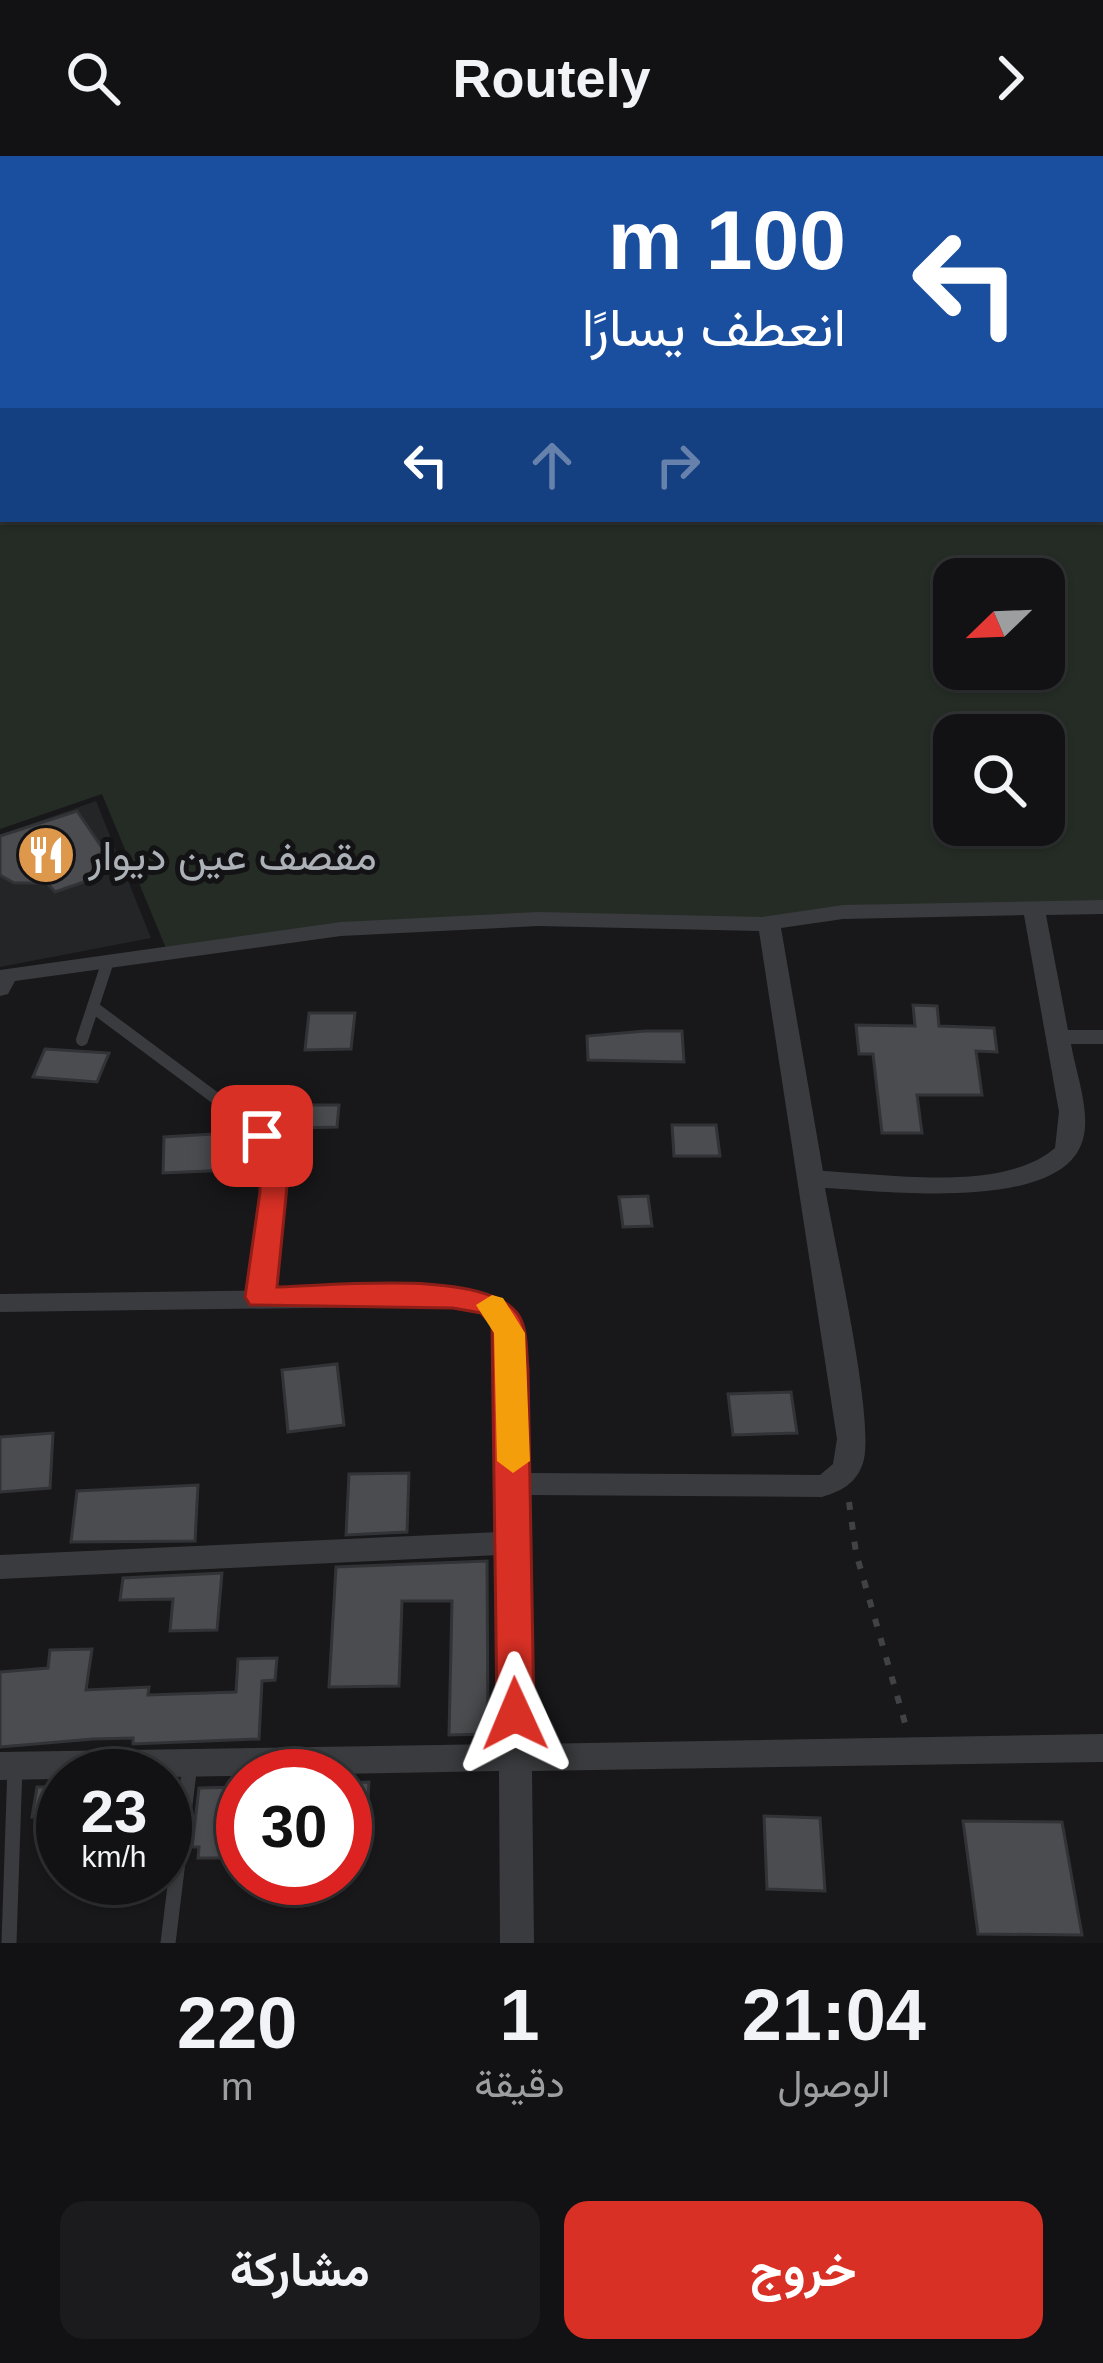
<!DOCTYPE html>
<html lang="ar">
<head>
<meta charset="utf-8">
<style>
	body { margin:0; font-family:Arial,Vazirmatn,sans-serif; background:#1b1b1d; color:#f1f3f6; direction:rtl; height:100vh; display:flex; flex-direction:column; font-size:45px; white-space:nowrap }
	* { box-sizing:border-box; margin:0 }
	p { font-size:39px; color:#9c9ea0 }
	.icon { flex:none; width:66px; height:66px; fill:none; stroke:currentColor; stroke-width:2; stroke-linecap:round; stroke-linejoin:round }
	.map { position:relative; height:1787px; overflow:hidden; direction:ltr }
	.sheet { display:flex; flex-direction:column; background:#121214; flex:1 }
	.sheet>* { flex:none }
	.hud { position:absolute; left:0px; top:0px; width:1104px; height:366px; box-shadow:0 3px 9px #0004,0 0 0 3px #313234; direction:rtl; background:#1a4fa0; color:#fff; overflow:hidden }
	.needle { width:78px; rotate:247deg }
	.fabs { position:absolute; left:933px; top:402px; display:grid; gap:24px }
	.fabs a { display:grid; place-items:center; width:132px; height:132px; border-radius:24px; background:#121214; box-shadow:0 3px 9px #0004,0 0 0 3px #313234; font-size:60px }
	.speed { position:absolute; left:36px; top:1593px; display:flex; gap:24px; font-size:60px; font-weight:700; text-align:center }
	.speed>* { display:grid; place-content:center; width:156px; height:156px; border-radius:50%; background:#121214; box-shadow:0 3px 9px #0004,0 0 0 3px #313234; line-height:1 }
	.speed small { font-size:30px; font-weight:400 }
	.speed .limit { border:18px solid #d22; background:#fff; color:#111 }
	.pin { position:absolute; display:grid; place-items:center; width:102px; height:102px; color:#fff; margin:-51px; border-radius:24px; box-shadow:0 6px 18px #0006 }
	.me { position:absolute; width:132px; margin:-66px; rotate:359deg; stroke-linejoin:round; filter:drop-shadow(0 0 9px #0008) }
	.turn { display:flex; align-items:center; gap:42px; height:252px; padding:0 60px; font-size:54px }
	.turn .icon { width:156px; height:156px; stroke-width:2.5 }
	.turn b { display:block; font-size:84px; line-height:102px }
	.lanes { display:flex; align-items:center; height:114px; padding:0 60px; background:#0003; justify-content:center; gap:60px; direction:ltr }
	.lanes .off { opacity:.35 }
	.eta { display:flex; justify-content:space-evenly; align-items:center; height:204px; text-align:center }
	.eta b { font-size:72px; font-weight:700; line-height:84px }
	.button { display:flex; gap:24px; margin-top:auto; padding:24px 60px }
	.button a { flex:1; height:138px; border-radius:24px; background:#d93025; color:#fff; font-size:48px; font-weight:700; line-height:138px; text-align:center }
	.button a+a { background:#1b1b1d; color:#f1f3f6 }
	header { display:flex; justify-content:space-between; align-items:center; height:156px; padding:0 60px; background:#121214; font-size:54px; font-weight:700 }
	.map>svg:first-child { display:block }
</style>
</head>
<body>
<header><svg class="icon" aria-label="forward" viewBox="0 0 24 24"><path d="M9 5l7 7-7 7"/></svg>Routely<svg class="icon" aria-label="search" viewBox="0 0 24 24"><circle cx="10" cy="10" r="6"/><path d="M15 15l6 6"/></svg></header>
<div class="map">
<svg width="1103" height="1787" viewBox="0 0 1103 1787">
	<rect width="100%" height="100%" fill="#18181a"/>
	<polygon fill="#242527" points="96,645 151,782 0,811 0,679"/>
	<path fill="#252c25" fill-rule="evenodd" d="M505 0H1103V751L784 765 494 764 168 797 102 638 0 673V119L3 363H1101V3H495ZM954 423H1044V513H954ZM954 579H1044V669H954Z"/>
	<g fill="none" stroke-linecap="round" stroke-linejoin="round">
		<polyline stroke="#333d42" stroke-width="4.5" points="827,0 888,3"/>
	</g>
	<g fill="#4a4c4f" stroke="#323336" stroke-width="3">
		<polygon points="77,655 105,696 98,699 98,721 55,736 47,727 14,727 0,719 0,680"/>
		<polygon points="913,849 937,850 939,870 994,872 997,896 976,895 982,939 917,939 922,977 882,977 873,898 859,898 856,869 915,870"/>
		<polygon points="309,857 355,857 351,893 305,894"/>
		<polygon points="645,875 682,875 684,906 588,904 587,880"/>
		<polygon points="45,893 109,897 97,926 33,921"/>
		<polygon points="303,949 339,949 337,971 301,972"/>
		<polygon points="672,969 716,969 720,1000 674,1000"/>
		<polygon points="229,977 229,1014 163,1017 164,981"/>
		<polygon points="648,1040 652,1070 623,1071 619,1041"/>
		<polygon points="337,1208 344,1269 288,1276 282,1214"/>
		<polygon points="791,1236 797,1277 733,1279 728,1238"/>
		<polygon points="53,1277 50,1332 0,1336 0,1281"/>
		<polygon points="409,1317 407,1376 346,1379 349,1318"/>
		<polygon points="198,1329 195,1385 71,1386 77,1335"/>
		<polygon points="487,1405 488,1578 449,1579 452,1445 402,1445 399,1530 329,1531 336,1411"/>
		<polygon points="222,1417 217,1474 170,1475 173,1443 120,1444 123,1422"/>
		<polygon points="92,1493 86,1534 149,1531 148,1539 236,1536 238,1503 277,1502 275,1524 262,1525 259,1583 133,1588 133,1582 93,1583 0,1591 0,1516 48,1512 50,1494"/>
		<polygon points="369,1626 365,1696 345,1697 345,1627"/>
		<polygon points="37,1631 63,1631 63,1660 32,1661"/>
		<polygon points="243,1631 236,1702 198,1702 199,1691 192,1691 199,1632"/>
		<polygon points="764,1660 820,1662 825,1735 767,1733"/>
		<polygon points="963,1665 1062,1666 1082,1779 978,1778"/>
	</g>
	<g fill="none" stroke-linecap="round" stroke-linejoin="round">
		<polyline stroke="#404245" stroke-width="6" stroke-dasharray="8 12" stroke-linecap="butt" points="849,1346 856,1397 905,1567"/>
		<g stroke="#3a3b3e" stroke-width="12">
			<path d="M93 851 253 970C290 1021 270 1083 260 1141"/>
			<polyline points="82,884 108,805"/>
		</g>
		<g stroke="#3a3b3e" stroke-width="15">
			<polyline points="9,1787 15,1610"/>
			<polyline points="168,1787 190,1608"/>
		</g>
		<g fill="#3a3b3e" fill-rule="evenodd">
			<polygon points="0,355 3,363 9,364 0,365"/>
			<path d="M1103 744V758L1046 759 1068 874H1103V888H1071C1076 918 1093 961 1081 989 1054 1056 884 1035 825 1032 834 1084 876 1268 863 1307 856 1328 841 1335 822 1341L528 1339 531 1588 1103 1578V1606L532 1615 534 1787H500L499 1615 0 1624V1596L499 1588V1399L0 1423V1399L499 1376C498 1326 508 1202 489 1161L453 1150 0 1156V1138L453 1132 510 1148 524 1177 527 1317 820 1319 833 1308 837 1283 759 775 538 770 341 780 15 825 8 838 0 840V814L341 766 538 756 762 761 843 749ZM1024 759 1059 956 1055 992C1003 1037 888 1018 823 1015L781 772 843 763Z"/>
		</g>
	</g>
	<path fill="#d93025" stroke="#8d1f18" stroke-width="3" d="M262 970 272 973 289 1010 277 1131C332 1130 483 1113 517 1157 528 1171 526 1196 528 1213L534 1558 528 1568 515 1573 503 1568 497 1558 492 1169 481 1157 453 1152 250 1149 245 1141 260 1036V1010L248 980Z"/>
	<polygon fill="#f59e0b" points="492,1139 503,1142 525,1177 530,1305 513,1317 497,1305 494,1177 476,1149"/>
	<defs>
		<g id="restaurant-disc" transform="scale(3)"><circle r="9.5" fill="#de984c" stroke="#131315"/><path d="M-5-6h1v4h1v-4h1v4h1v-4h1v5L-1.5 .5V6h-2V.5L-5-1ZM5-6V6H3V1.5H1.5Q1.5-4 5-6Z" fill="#fff"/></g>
	</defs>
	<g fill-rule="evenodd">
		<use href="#restaurant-disc" x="46" y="699"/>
	</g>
	<g text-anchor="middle" stroke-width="10" stroke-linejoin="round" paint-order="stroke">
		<g font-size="42" fill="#acb1b8" stroke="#131315" text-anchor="start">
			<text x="88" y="714">مقصف عين ديوار</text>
		</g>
	</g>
</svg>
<div class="fabs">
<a><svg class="needle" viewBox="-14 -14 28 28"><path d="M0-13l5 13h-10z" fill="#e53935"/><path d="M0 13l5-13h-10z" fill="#9c9ea0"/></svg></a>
<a><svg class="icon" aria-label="search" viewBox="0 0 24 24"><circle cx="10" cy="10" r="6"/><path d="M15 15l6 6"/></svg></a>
</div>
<div class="speed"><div>23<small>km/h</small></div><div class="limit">30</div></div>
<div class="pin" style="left:262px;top:980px;background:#d93025"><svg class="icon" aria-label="arrive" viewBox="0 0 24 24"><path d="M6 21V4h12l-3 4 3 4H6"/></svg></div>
<svg class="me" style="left:515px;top:1558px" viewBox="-20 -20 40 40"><path d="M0-17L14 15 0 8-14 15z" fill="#d93025" stroke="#fff" stroke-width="4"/></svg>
<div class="hud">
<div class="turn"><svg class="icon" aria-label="left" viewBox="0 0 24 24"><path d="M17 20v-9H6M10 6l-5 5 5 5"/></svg><div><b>100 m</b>انعطف يسارًا</div></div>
<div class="lanes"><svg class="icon" aria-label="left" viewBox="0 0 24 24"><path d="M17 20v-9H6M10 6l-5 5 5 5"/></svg><svg class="icon off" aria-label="ahead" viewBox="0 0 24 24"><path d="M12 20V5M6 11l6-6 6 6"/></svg><svg class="icon off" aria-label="right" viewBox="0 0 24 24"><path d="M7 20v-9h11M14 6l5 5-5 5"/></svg></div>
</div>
</div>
<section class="sheet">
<div class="eta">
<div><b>21:04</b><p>الوصول</p></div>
<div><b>1</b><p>دقيقة</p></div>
<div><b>220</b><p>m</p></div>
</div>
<div class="button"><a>خروج</a><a>مشاركة</a></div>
</section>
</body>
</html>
